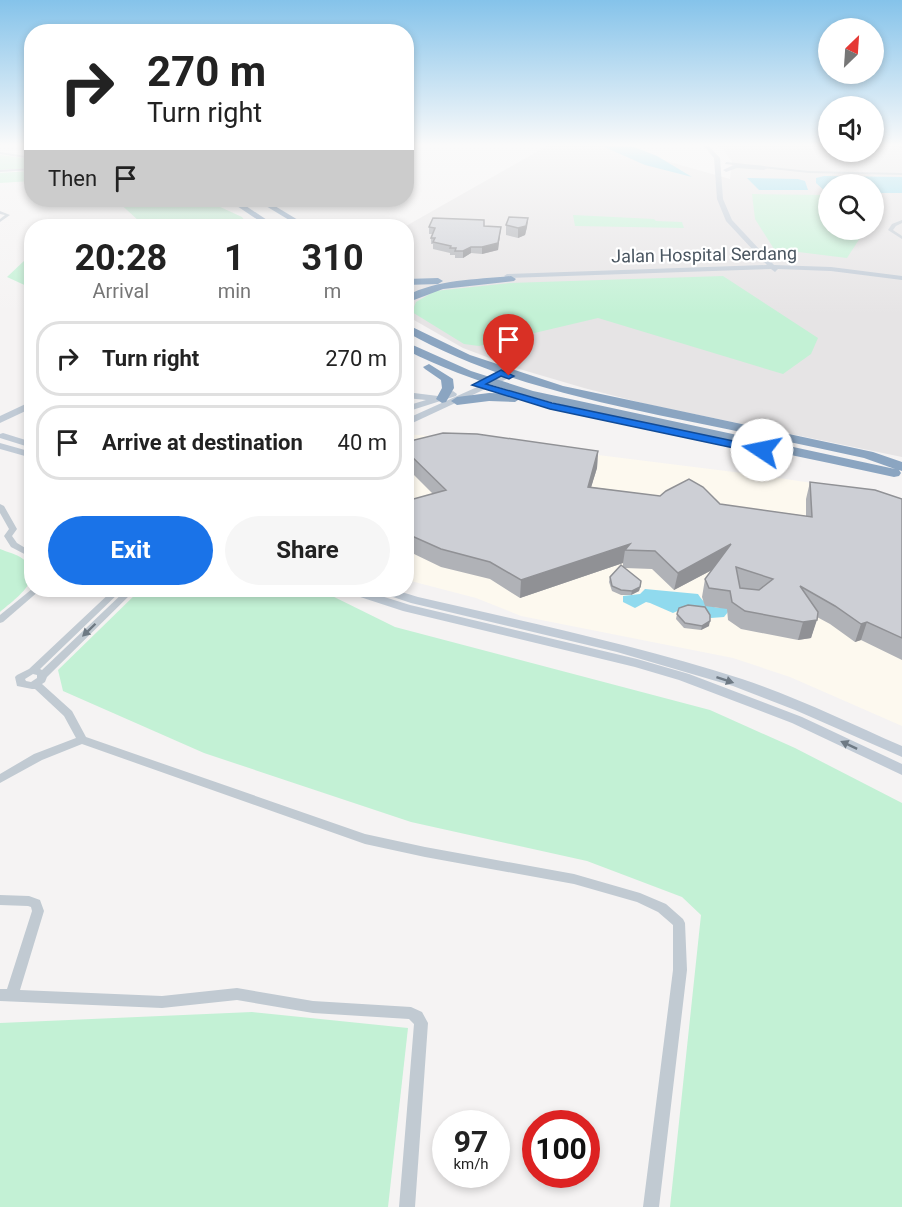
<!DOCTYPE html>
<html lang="en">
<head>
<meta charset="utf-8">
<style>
	body { margin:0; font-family:Roboto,sans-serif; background:#f6f6f6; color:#222; height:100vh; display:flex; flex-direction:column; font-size:22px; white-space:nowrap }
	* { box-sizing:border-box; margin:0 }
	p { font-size:20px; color:#767676 }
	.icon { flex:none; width:33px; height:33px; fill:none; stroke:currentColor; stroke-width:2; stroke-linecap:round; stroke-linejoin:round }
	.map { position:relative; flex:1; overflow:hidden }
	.details { position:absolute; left:24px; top:219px; width:390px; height:378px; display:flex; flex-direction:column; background:#fff; border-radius:24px; box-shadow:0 3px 9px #0003 }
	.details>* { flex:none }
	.top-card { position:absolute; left:24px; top:24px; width:390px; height:183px; border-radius:24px; box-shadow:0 3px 9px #0003; background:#fff; color:#222; overflow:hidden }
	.needle { width:39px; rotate:25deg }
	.controls { position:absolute; left:818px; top:18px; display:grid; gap:12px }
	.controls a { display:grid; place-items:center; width:66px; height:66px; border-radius:50%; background:#fff; box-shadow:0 3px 9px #0003; font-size:30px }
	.speed { position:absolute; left:432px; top:1110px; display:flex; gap:12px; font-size:30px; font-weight:700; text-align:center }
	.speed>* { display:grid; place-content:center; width:78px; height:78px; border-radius:50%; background:#fff; box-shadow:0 3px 9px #0003; line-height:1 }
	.speed small { font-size:15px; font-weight:400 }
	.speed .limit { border:9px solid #d22; background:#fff; color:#111 }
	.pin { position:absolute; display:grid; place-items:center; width:51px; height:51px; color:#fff; margin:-62px -26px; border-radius:50% 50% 50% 0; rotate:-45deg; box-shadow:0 0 6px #0007 }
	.pin .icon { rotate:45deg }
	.me { position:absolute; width:66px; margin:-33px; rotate:281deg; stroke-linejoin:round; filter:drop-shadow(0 0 4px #0008) }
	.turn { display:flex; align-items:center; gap:21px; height:126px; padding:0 24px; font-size:27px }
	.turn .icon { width:78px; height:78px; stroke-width:2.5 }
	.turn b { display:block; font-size:42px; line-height:51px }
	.then { display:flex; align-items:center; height:57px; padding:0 24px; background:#0003; gap:12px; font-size:22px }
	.eta { display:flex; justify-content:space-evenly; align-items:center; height:102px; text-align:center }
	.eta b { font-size:36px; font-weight:700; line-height:42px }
	.action { display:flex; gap:12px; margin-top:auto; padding:12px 24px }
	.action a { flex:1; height:69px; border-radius:36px; background:#1a73e8; color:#fff; font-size:24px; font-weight:700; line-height:69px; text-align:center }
	.action a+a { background:#f6f6f6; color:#222 }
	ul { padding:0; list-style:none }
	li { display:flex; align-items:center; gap:18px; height:75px; margin:0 12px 9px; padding:0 12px; border:3px solid #e0e0e0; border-radius:24px }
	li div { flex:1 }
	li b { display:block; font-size:22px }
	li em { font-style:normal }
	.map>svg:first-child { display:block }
</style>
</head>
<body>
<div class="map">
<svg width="902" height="1207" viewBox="0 0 902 1207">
	<rect width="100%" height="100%" fill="#f5f3f3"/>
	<polygon fill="#fdf9ef" points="407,434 487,441 758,475 812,483 902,504 902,726 790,677 733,658 521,616 476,598 407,580"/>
	<path fill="#e6e4e5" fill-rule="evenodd" d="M547 146H613L730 179 732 162 724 150 718 146H828V152H873V146H902V457L646 404 584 388 516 368 463 348 407 316 406 226ZM828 184H873V230H828Z"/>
	<g fill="#c3f1d5">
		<polygon points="0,155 31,159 31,168 0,170"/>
		<polygon points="31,171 31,181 0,183 0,173"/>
		<polygon points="752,194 825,195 828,196 828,230 861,230 862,235 847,258 774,249 755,219"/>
		<polygon points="116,200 205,200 242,217 249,226 132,226 139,221"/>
		<polygon points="573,215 654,219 656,221 682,222 684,228 575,226"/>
		<polygon points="25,260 31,260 31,288 7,277"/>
		<polygon points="723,276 818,338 811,354 783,374 598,318 479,346 464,344 412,312 416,302 435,291 510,283"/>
		<path d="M0 549C7 552 17 554 23 559 47 578 15 599 0 612Z"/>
		<polygon points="140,590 320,590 395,627 710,710 795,748 902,803 902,1207 670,1207 701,915 682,897 587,861 411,822 204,753 63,691 58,670"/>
		<polygon points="252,1012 408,1028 388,1207 0,1207 0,1023"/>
	</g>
	<g fill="#90daee">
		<polygon points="602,146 634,147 657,156 692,177 645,165"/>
		<polygon points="824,176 902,177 902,193 873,193 873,184 828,184 828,192 826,192 816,183 816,178"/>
		<polygon points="747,178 798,179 805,181 808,190 759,190"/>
		<path d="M645 589 698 594C706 607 717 610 732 607L724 617 711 618C702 609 684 607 673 613L650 603 646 602 635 608 623 602V596L640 594Z"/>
	</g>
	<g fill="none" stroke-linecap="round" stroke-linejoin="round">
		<g fill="#c1cad2" fill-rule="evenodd">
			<polygon points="892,146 902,146 902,148"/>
			<polygon points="0,152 32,157 32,159 0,154"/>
			<polygon points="726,162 809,171 902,173 902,175 809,173 725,164"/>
			<polygon points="32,168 32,170 0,172 0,170"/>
			<polygon points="0,211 10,215 0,222 0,219 5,215 0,214"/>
			<polygon points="902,220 902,223 896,226 893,230 902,236 902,239 888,230 892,224"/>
			<polygon points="0,504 4,506 17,529 12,536 17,543 32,552 32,558 11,547 4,536 9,529 0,513"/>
			<polygon points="32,589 40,590 3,622 0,623 0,615"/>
			<path d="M113 590H122L40 669 42 670 126 590H135L47 677 45 682 42 684 72 711 86 737 365 834 425 847 574 874 640 893 666 904 683 919 685 923 687 970 659 1207H643L673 970V925L658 912 637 902 574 884 425 857 365 844 82 744 42 760 0 783V774L34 754 76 738 64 716 35 689H32L17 686 15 677 17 675 29 669ZM33 674 37 675V678L31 682 26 681 25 679Z"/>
			<polygon points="0,895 29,896 40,900 44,911 20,990 162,996 237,988 313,1001 411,1007 422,1012 428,1023 415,1207 399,1207 414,1024 409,1019 313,1013 237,1000 162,1008 0,1001 0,989 7,989 32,911 31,907 28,906 0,905"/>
		</g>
		<g fill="#c1cbd6" fill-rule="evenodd">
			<polygon points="704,146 709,146 720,158 723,199 732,220 774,265 831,267 902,276 902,280 831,271 778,269 775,272 771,269 507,278 504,276 507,274 767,265 726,221 717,199 714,158"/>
			<polygon points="736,164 764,166 767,168 764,170 737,168 726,172 723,170"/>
			<polygon points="506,374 513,376 406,426 406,419"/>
			<polygon points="453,391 457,394 456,396 406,412 406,406 426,400 406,398 406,392 438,396"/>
			<polygon points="32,401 32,408 0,423 0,416"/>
			<polygon points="3,433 32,442 32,448 0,438 0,434"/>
			<polygon points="0,443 32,452 32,458 0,449"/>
			<polygon points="346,590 362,590 410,605 637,659 689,674 802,717 902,764 902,775 792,723 679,680 635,667 403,611 348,593"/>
			<path d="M379 590H395L418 597C527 622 636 645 742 679 797 697 849 723 902 746V757L795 710 733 686 617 652 411 603 381 593Z"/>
		</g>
		<g fill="#8ba5c1" fill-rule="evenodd">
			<polygon points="24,146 32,146 32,149 25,147"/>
			<polygon points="228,200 237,200 276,226 267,226"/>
			<polygon points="256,200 265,200 308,226 299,226"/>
			<path d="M511 276 516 279 514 281 443 289 406 303V296C438 279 476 280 511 276Z"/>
			<polygon points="406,279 438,278 443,281 438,284 406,285"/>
			<path d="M406 324 470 355 563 386 873 452 902 462V471L899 470 901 473 899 476 894 477C815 460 737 444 658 427 571 408 486 390 406 350V342L471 371 533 391 895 469 864 458C796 443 726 429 658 415 570 396 485 376 406 332Z"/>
			<polygon points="429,364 453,379 454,388 446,402 442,403 436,399 442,388 441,380 425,369 423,367"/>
			<polygon points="489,393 515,394 521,398 515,402 489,401 457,405 451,401 457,397"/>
		</g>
	</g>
	<g fill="#b0b2b7">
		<polygon points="528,218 527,227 525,235 518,238 506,235 506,225"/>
		<polygon points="484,226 500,233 498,250 482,254 471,253 463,258 455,258 455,255 450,255 450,253 433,249 433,244 431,244 431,238 433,234 429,234 429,227"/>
		<polygon points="406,442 598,451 597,468 591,487 806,516 806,499 810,482 902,499 902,660 861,640 855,642 830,624 817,617 811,638 798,640 741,629 728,620 727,609 705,606 702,597 705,579 712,570 674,590 652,569 625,568 641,585 639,591 631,595 621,595 612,591 609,582 610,577 623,566 623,563 520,598 490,579 441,567 412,553 406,555 406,501 433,494 406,467"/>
		<polygon points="677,614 709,626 701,630 684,628 676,619"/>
	</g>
	<g fill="#909195">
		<polygon points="528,218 527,227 525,235 518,238 518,228"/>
		<polygon points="501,227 498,250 482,254 482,247"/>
		<polygon points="471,247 471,253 463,258 463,251"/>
		<polygon points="598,451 597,468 586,504 588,487"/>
		<polygon points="412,536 412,553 406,555 406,537"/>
		<polygon points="630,544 625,550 623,563 520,598 521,580"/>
		<polygon points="731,544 727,562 674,590 678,573"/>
		<polygon points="640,587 639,591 631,595 632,591"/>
		<polygon points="817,620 811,638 798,640 803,622"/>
		<polygon points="710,621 709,626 701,630 702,626"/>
		<polygon points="867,622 861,640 855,642 861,624"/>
	</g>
	<g fill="#cdcfd5" stroke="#909195" stroke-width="1.5" fill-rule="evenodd">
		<polygon points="509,217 528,218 526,226 518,228 506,225"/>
		<polygon points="433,218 484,220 484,226 501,227 498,243 482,247 471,247 463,251 455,251 456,248 450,248 451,246 433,242 435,238 431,238 435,228 429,227"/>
		<path d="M443 433 477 434 598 451 588 487 660 496 666 491 689 479 703 487 720 504 812 517 810 482 875 490 902 499V638L867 622 861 624 835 606 800 586 818 612 817 620 803 622 745 611 732 602 730 591 709 588 705 579 731 544 678 573 655 551 625 550 630 544 521 580 490 562 441 549 412 536 406 537V501L446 490 406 451V442ZM736 567 773 579 759 590 740 588Z"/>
		<polygon points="621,565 641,581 640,587 632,591 621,590 612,586 610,577"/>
		<polygon points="688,605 705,607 710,615 710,621 702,626 685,623 677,614 679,608"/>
	</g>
	<defs><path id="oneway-solid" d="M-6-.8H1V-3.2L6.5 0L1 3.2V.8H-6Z" transform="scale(1.5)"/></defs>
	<use fill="#6e7983" href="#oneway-solid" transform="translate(89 630) rotate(136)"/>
	<g fill="#6e7984">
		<use href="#oneway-solid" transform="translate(725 680) rotate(18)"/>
		<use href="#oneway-solid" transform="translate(849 745) rotate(-155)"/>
	</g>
	<linearGradient id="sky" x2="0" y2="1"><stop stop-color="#85c3ea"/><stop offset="0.46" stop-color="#fafafa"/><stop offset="1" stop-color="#fafafa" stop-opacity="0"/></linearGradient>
	<rect width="902" height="315" fill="url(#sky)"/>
	<polygon fill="#1a73e8" stroke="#114b97" stroke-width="1.5" points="501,370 514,376 509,379 501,376 486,384 552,403 762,447 767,450 762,454 550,409 472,385"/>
	<g text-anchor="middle" stroke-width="4.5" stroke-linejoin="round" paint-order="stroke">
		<g font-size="18" fill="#4a5661" stroke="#fff">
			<text transform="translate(704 255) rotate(-1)" y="6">Jalan Hospital Serdang</text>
		</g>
	</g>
</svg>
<div class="controls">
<a><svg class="needle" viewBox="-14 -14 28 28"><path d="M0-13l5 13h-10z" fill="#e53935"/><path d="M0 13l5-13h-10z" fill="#767676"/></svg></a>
<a><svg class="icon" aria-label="sound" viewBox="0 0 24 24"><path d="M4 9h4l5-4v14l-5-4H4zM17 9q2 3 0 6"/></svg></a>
<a><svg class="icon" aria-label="search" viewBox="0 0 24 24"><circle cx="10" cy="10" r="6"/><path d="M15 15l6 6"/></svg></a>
</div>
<div class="speed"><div>97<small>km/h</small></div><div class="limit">100</div></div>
<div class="pin" style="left:509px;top:376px;background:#d93025"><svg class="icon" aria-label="arrive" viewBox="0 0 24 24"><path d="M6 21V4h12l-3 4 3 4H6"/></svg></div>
<svg class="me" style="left:762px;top:450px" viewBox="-20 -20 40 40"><circle r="19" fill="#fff"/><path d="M0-13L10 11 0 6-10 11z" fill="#1a73e8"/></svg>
<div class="top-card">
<div class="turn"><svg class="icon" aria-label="right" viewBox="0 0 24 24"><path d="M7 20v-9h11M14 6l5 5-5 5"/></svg><div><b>270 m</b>Turn right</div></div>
<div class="then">Then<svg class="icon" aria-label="arrive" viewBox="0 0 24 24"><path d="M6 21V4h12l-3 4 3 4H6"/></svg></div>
</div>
<section class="details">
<div class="eta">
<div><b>20:28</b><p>Arrival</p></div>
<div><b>1</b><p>min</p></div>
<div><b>310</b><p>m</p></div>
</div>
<ul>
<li><svg class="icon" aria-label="right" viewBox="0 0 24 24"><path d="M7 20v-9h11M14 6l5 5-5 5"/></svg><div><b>Turn right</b></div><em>270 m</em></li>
<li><svg class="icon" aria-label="arrive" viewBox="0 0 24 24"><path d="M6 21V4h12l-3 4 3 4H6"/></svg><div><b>Arrive at destination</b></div><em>40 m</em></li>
</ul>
<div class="action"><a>Exit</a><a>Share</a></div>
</section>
</div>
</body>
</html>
